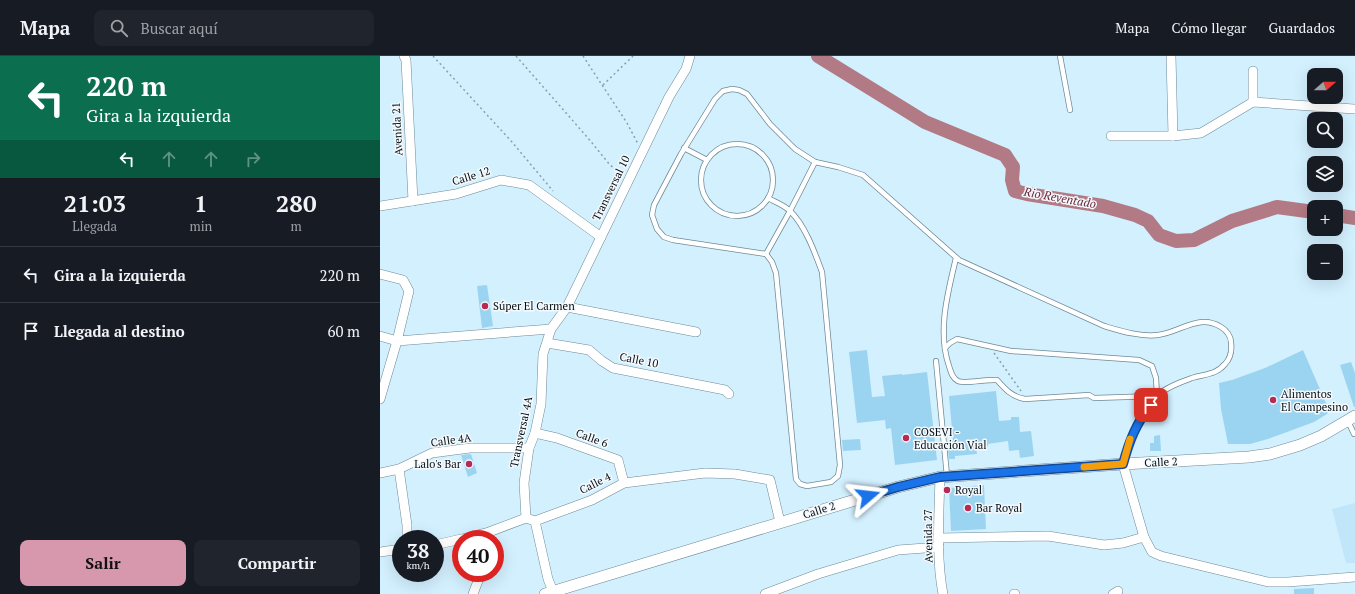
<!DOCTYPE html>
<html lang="es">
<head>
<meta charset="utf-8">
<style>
	body { margin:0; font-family:"PT Serif",serif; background:#20242c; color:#f1f3f6; height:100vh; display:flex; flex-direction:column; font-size:15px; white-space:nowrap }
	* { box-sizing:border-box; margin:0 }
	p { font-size:13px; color:#9ea1a6 }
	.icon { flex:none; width:22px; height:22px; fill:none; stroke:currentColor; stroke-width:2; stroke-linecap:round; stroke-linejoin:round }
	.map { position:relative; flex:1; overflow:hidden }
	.panel { display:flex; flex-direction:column; background:#171b24; width:380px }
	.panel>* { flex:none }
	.top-card { background:#0b6e4f; color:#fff; overflow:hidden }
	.needle { width:26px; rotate:69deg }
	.fabs { position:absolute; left:927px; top:12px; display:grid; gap:8px }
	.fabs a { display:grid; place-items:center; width:36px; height:36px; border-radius:8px; background:#171b24; box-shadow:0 4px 16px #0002; font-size:20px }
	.speed { position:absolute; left:12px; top:474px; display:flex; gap:8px; font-size:20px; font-weight:700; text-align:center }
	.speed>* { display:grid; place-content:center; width:52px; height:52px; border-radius:50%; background:#171b24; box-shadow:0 4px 16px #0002; line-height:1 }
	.speed small { font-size:10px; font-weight:400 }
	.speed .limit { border:6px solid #d22; background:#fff; color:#111 }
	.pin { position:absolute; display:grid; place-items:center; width:34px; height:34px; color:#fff; margin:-17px; border-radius:8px; box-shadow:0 2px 6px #0006 }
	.me { position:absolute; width:44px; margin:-22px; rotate:73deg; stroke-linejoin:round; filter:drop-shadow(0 0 3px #0008) }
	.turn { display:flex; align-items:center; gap:14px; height:84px; padding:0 20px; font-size:18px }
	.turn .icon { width:52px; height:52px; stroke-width:2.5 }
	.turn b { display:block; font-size:28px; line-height:34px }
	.lanes { display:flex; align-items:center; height:38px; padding:0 20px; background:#0003; justify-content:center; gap:20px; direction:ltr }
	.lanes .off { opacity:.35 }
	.eta { display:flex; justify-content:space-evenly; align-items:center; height:68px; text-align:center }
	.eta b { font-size:24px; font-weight:600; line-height:28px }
	.cta { display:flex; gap:8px; margin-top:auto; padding:8px 20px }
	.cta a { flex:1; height:46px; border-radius:8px; background:#d798ae; color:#111; font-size:16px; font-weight:600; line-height:46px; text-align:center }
	.cta a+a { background:#20242c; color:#f1f3f6 }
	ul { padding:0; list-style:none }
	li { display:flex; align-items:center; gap:12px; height:56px; padding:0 20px; border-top:1px solid #363941 }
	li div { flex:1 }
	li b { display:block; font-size:15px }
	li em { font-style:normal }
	header { display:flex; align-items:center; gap:24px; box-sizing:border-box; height:56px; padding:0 20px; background:#171b24; border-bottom:1px solid #363941 }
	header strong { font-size:19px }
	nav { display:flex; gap:22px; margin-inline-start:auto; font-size:14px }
	.search { width:280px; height:36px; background:#20242c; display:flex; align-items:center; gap:10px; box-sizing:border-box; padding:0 14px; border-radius:8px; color:#9ea1a6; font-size:15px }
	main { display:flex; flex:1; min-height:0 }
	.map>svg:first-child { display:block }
</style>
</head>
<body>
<header>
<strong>Mapa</strong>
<div class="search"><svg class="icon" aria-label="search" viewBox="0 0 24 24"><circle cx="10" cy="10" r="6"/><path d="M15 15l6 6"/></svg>Buscar aquí</div>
<nav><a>Mapa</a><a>Cómo llegar</a><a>Guardados</a></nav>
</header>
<main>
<section class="panel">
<div class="top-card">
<div class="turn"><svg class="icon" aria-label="left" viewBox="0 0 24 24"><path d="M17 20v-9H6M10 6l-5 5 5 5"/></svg><div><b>220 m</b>Gira a la izquierda</div></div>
<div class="lanes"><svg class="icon" aria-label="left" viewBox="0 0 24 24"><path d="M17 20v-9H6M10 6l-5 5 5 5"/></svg><svg class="icon off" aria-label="ahead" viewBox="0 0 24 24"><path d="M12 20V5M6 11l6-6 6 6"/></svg><svg class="icon off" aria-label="ahead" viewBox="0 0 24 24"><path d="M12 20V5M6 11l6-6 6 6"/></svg><svg class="icon off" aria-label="right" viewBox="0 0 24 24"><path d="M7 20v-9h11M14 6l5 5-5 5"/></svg></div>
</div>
<div class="eta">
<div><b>21:03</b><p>Llegada</p></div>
<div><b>1</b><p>min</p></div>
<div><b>280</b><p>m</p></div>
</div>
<ul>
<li><svg class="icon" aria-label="left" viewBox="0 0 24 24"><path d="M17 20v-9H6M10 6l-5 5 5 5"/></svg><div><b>Gira a la izquierda</b></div><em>220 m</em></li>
<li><svg class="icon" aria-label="arrive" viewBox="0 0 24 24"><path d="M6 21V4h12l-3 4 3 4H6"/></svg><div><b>Llegada al destino</b></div><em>60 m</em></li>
</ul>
<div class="cta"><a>Salir</a><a>Compartir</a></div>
</section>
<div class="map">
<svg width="975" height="538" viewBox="0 0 975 538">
	<rect width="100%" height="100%" fill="#d3f0ff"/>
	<polygon fill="#c1e6f9" points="975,447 975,507 966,507 952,453"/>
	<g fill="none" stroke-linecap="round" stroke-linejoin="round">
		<g stroke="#b27a84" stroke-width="14">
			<polyline points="438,0 545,66 625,99 633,111 632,124 635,135 647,138 723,150 755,159 768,165 779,179 796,185 814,184 852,165 897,151 934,156"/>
			<polyline points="956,159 975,162"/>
		</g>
	</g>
	<g fill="#9bd4f0">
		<polygon points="107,229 113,270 102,272 97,230"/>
		<polygon points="487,294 492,341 505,340 502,320 522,318 522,319 547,316 557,404 515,409 511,372 506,373 505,364 477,367 469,296"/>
		<polygon points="923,294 949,354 947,358 934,366 888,383 870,388 848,388 841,353 839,327 852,324 885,312"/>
		<polygon points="971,306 975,317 975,351 974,351 960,309"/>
		<polygon points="616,335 619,365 631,364 631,361 639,361 640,376 651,375 654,400 640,402 639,394 629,395 628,385 608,388 608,390 596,392 597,398 575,400 575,403 569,403 567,385 573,385 569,340"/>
		<polygon points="780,379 781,395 770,395 770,387 774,387 774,380"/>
		<polygon points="480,383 481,394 463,395 462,384"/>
		<polygon points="91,398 97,417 88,421 81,399"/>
		<polygon points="604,429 606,473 571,475 569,432"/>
		<polygon points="934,532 934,538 914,538 914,533"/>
	</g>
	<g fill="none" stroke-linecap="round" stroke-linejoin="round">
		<g stroke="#6e8996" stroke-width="6">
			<g id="service">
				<polyline points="680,0 690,54"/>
				<circle cx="357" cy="124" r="36"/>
				<polyline points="304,92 327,104"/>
				<path d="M388 142C395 146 404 149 410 155 425 169 435 197 442 216L460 409 458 420 451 426 427 430 420 428 416 423 396 217 392 206 386 198 293 184 284 181 277 173 272 159 274 149 301 98 335 43 343 35 352 33 359 34 367 38 390 68 415 93 435 106 458 111 483 119 579 204 724 270C741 275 760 281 778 279 801 276 819 257 841 271 846 274 851 280 851 286 852 294 851 302 845 308 836 319 825 318 812 322 801 326 786 331 777 340 774 343 772 347 770 350 756 369 750 385 743 407"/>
				<polyline points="386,198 410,155 435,106"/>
				<path d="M576 202C568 236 557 275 569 310 571 316 572 322 578 325 582 328 608 323 617 324 625 333 632 341 645 343L709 339 714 342 777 340"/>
				<polyline points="565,292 570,287 577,283 631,295 759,304 772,310 776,322 777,340"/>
				<polyline points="556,305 567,420"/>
				<polyline points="968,365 974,378"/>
			</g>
		</g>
		<g stroke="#6e8996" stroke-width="10">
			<g id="minor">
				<polyline points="24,0 26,4 33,145"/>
				<polyline points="791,0 793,80"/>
				<polyline points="873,15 873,46"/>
				<polyline points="731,80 793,80 821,77 873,46 974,53"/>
				<polyline points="0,150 76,138 121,124 149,129 221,181"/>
				<polyline points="0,218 23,224 29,235 17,285 0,343"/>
				<polyline points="187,251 316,276"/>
				<polyline points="0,280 17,285 171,273"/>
				<polyline points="167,287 209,294 222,305 233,312 345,334 349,338"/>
				<polyline points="155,377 177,382 238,404 244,427"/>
				<polyline points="743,408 764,481 772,496 781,500 888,526 908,526 975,521"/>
				<polyline points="19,413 27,469 27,483"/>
				<polyline points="0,417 19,413 52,397 90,392 149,392"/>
				<path d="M560 421C559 458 556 502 563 538"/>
				<polyline points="146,462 144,427 149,392 155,377 161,348 163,298 171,273 187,251 289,41 306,13 310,0"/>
				<polyline points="155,465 168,523 174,538"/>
				<polyline points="559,482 668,480 724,489 743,487 764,481"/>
				<polyline points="82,483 109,476 146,462 155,465 212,444 244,427 325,417 355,418 390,424 400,466"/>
				<polyline points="55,489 81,483"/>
				<polyline points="0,496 21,493"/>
				<polyline points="93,538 101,517"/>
				<polyline points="385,538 438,518 518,494 559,491"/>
				<polyline points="634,538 635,538"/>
				<polyline points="733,538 738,535"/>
			</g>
		</g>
		<g stroke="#6e8996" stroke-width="12">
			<polyline id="tertiary" points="165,538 518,431 560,421 743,408 869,401 890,398 920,389 941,380 975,360"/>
		</g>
		<g stroke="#899faa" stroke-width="1.5" stroke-dasharray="2 3" stroke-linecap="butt">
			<polyline points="53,0 132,86 173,135"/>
			<polyline points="136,0 208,82 230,109 242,118"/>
			<polyline points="203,0 247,67 258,88"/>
			<polyline points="223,29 253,0"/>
			<polyline points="614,297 641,335"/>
		</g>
		<use href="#service" stroke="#fff" stroke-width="4.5"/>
		<use href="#minor" stroke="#fff" stroke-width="9"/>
		<use href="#tertiary" stroke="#fff" stroke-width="11"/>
	</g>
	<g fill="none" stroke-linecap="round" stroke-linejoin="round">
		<g stroke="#114b97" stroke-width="10">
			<path id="route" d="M488 440 518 431 560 421 743 408C749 386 756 367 771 349"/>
		</g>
		<use href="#route" stroke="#1a73e8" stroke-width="7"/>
		<polyline stroke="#f59e0b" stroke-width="7" points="704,411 743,408 750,383"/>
	</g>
	<g fill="#b82956" stroke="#f3f9fc" stroke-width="1.5">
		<circle cx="105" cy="250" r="4"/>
		<circle cx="893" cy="344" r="4"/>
		<circle cx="526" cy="382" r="4"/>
		<circle cx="89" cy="408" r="4"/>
		<circle cx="567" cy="434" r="4"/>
		<circle cx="588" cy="452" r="4"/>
	</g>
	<g text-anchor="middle" stroke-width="3" stroke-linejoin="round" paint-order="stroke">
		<g font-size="11" fill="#050e13" stroke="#f3f9fc">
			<text transform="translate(17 73) rotate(-93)" y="4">Avenida 21</text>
			<text transform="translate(91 120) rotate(-17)" y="4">Calle 12</text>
			<text transform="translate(231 132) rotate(-64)" y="4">Transversal 10</text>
			<text transform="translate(259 304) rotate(11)" y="4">Calle 10</text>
			<text transform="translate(141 376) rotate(-78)" y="4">Transversal 4A</text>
			<text transform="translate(212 382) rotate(20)" y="4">Calle 6</text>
			<text transform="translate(71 384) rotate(-8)" y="4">Calle 4A</text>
			<text transform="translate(781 406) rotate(-3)" y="4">Calle 2</text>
			<text transform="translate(215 427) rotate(-27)" y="4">Calle 4</text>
			<text transform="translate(439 454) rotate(-17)" y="4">Calle 2</text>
			<text transform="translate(548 480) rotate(-91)" y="4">Avenida 27</text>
		</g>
		<g font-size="11" fill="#050e13" stroke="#f3f9fc" text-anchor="start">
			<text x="113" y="254">Súper El Carmen</text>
			<text x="901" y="342">Alimentos<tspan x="901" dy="13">El Campesino</tspan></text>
			<text x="534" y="380">COSEVI -<tspan x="534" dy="13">Educación Vial</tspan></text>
			<text x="81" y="412" text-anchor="end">Lalo's Bar</text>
			<text x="575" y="438">Royal</text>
			<text x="596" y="456">Bar Royal</text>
		</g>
		<g font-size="12" font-style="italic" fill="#6b2537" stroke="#f3f9fc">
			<text transform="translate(680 142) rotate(10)" y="4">Rio Reventado</text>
		</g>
	</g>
</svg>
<div class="fabs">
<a><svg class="needle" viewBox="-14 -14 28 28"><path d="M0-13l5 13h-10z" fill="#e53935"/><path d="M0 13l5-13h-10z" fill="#9ea1a6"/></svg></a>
<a><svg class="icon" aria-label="search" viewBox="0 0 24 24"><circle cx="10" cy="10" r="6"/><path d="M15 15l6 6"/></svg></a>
<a><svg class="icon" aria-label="layers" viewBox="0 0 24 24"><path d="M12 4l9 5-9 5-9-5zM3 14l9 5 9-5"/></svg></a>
<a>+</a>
<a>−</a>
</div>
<div class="speed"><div>38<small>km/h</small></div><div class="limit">40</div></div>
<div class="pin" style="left:771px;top:349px;background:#d93025"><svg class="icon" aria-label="arrive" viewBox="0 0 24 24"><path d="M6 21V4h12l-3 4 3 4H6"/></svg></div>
<svg class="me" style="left:488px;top:440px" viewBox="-20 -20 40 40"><path d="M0-17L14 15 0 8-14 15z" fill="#1a73e8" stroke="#fff" stroke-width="4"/></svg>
</div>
</main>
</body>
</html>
